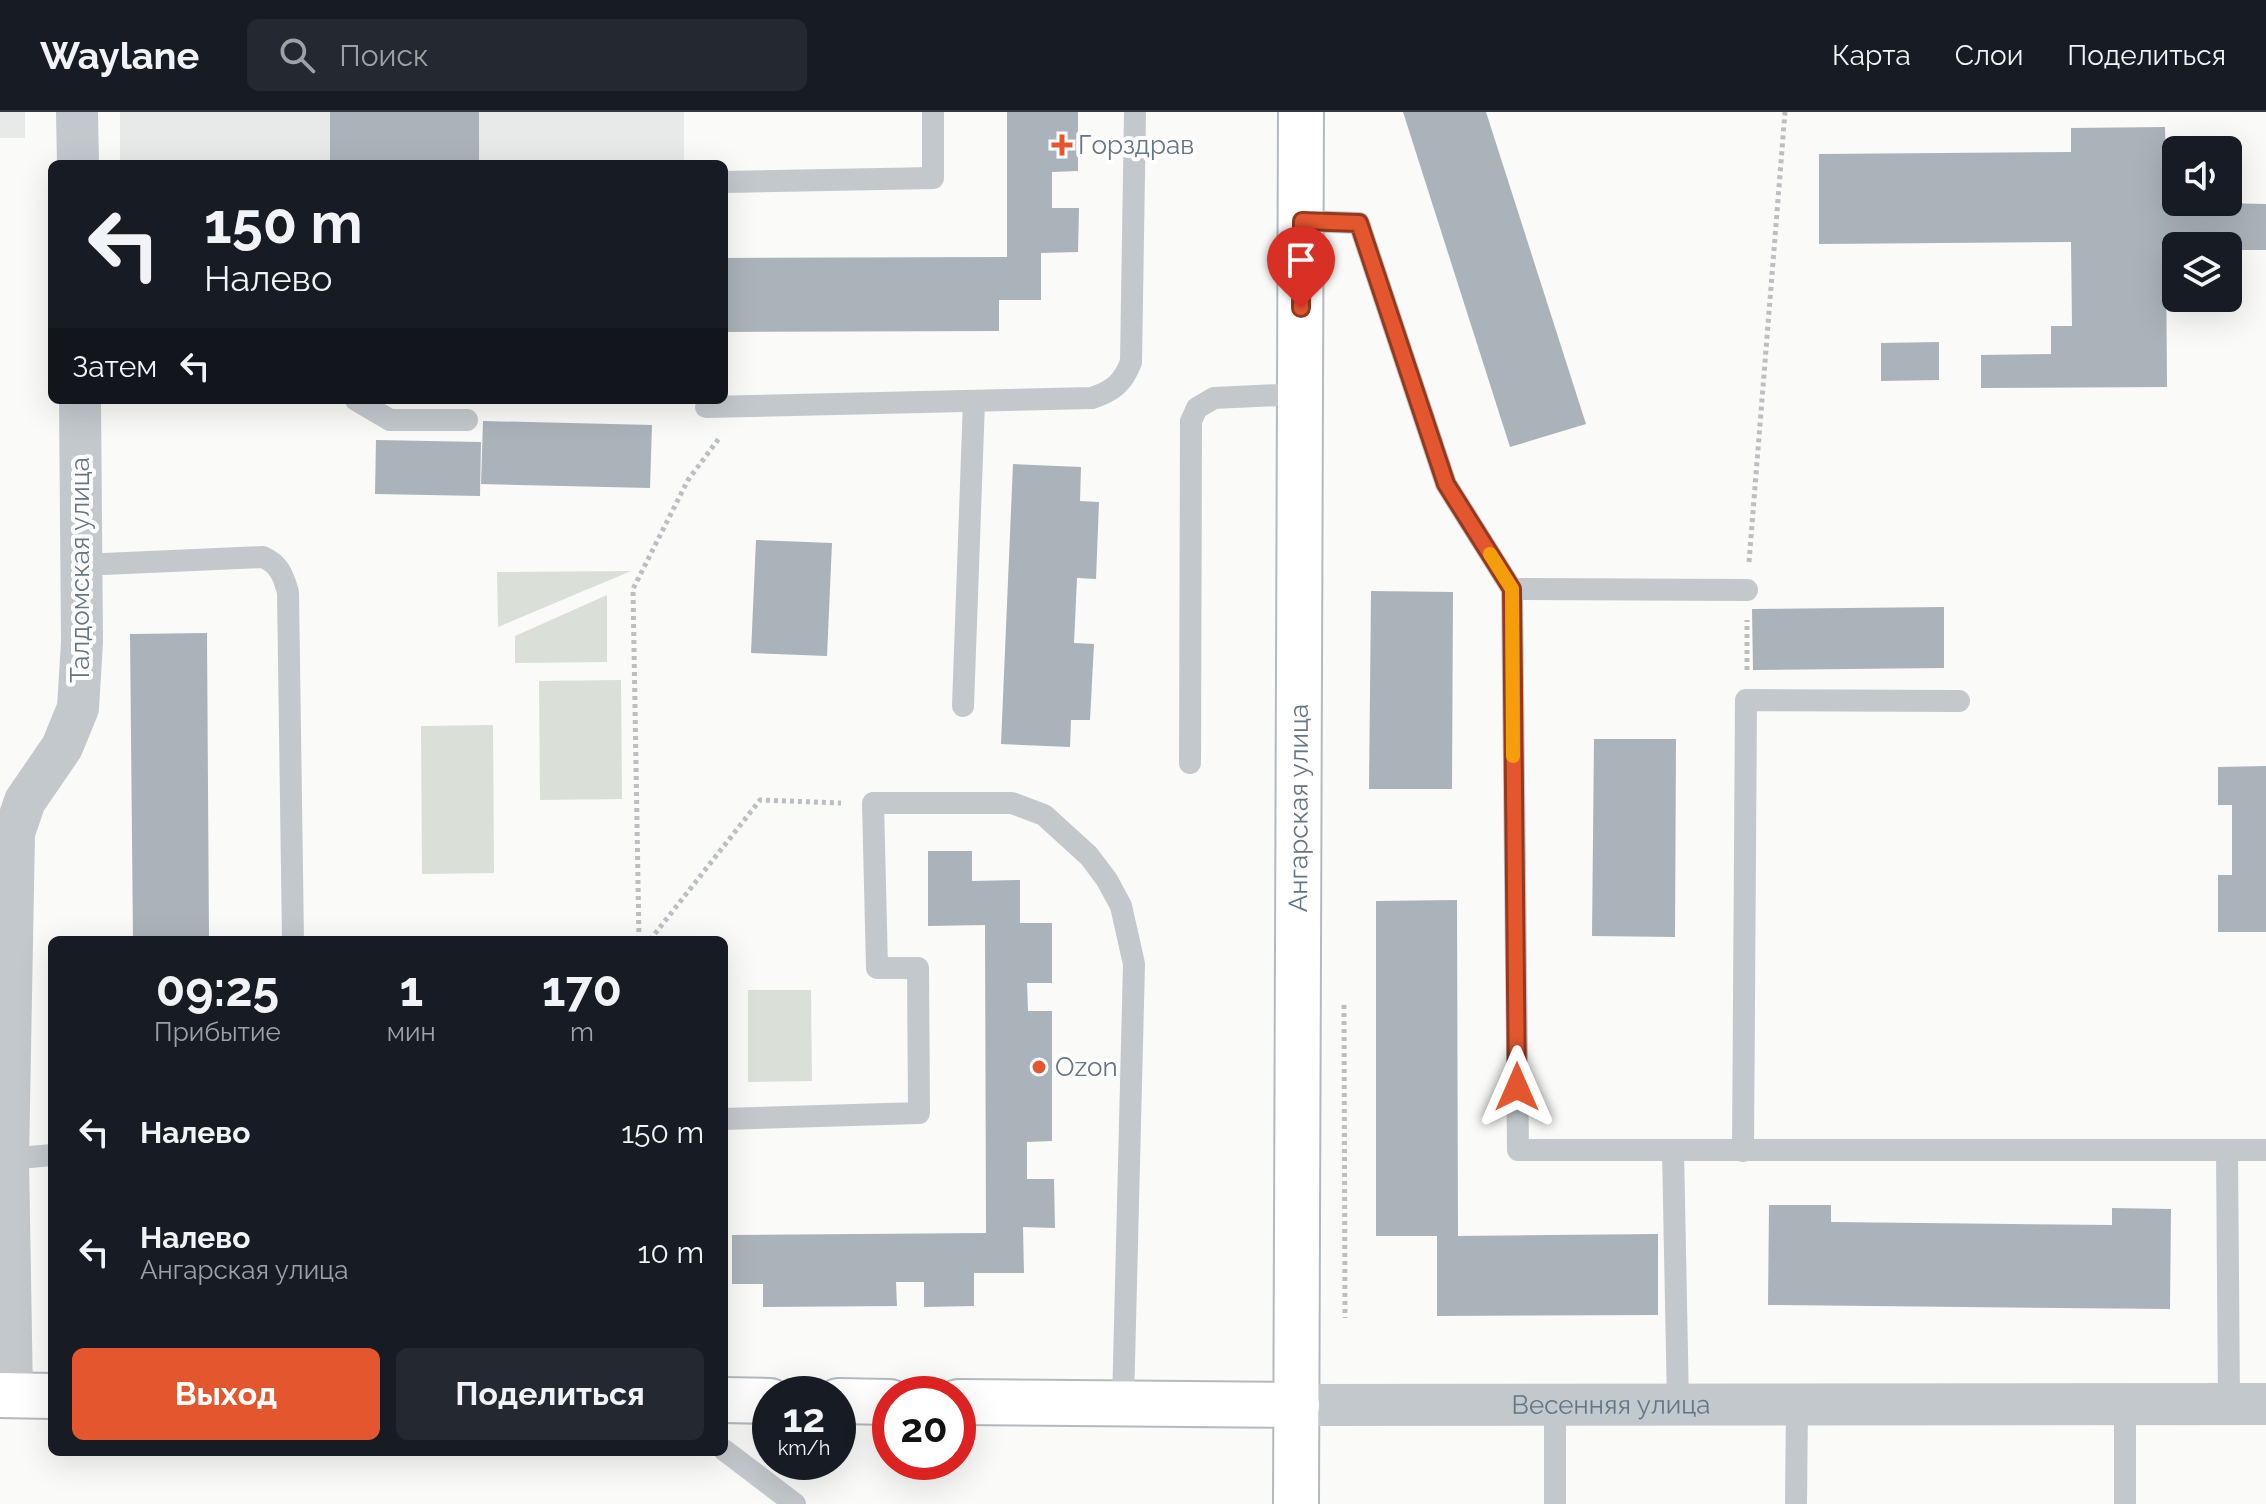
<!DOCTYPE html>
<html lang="ru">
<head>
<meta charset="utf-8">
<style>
	body { margin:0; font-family:Raleway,sans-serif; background:#242831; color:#f1f3f6; height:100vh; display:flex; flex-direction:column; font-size:30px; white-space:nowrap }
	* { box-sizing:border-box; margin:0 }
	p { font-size:26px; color:#9ea1a6 }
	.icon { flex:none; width:44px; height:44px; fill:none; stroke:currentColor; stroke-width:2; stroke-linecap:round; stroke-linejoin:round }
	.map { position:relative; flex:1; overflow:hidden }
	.drawer { position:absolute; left:48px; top:824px; width:680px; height:520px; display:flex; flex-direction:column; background:#171b24; border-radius:12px; box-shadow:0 8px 32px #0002 }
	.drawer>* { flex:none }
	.hud { position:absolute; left:48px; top:48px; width:680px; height:244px; border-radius:12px; box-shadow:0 8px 32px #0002; background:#171b24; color:#f1f3f6; overflow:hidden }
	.controls { position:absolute; left:2162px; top:24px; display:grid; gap:16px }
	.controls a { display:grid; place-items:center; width:80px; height:80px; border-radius:12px; background:#171b24; box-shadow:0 8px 32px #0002; font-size:40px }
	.speed { position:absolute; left:752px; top:1264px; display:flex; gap:16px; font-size:40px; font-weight:700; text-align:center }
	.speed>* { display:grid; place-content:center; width:104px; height:104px; border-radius:50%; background:#171b24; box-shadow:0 8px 32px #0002; line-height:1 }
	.speed small { font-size:20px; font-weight:400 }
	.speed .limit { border:12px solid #d22; background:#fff; color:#111 }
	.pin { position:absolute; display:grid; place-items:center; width:68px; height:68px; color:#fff; margin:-82px -34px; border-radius:50% 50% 50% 0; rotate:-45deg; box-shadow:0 0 8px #0007 }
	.pin .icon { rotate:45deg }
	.me { position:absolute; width:88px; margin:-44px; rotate:0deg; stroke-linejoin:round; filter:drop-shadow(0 0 6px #0008) }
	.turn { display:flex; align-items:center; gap:28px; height:168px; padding:0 24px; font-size:36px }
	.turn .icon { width:104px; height:104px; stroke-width:2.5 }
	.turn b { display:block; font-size:56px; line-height:68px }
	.then { display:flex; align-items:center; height:76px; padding:0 24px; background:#0003; gap:16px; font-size:30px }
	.eta { display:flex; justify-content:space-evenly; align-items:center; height:136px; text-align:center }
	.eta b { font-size:48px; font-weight:700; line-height:56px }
	.cta { display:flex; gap:16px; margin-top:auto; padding:16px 24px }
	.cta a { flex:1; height:92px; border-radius:12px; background:#e4572e; color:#fff; font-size:32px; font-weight:700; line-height:92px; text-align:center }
	.cta a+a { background:#242831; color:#f1f3f6 }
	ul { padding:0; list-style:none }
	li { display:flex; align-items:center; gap:24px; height:120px; padding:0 24px }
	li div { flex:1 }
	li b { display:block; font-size:30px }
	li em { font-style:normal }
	header { display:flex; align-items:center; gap:48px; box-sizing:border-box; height:112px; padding:0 40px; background:#171b24; border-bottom:2px solid #363941 }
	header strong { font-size:38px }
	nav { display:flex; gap:44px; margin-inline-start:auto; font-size:28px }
	.search { width:560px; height:72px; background:#242831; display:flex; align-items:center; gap:20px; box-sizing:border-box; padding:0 28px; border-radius:12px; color:#9ea1a6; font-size:30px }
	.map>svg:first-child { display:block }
</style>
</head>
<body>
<header>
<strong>Waylane</strong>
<div class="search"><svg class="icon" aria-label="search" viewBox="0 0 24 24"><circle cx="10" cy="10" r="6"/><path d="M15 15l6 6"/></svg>Поиск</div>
<nav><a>Карта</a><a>Слои</a><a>Поделиться</a></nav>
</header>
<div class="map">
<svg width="2266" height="1392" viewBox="0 0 2266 1392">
	<rect width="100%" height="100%" fill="#fafaf8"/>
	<g fill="#e8e9e9">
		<rect x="0" y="0" width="25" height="26"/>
		<rect x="120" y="0" width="564" height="52"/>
	</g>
	<g fill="#dadfd7">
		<polygon points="631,459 498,515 497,460"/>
		<polygon points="607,483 607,550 515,551 515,524"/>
		<polygon points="621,568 622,687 540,688 539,569"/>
		<polygon points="493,613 494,761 422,762 421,614"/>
		<polygon points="748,878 811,878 812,969 748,970"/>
	</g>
	<g fill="#aab3b9">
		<rect x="330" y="0" width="149" height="52"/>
		<polygon points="1007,0 1078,0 1078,59 1052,60 1052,96 1079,96 1078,140 1041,141 1041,188 999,188 999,219 724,220 724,146 1007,145"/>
		<polygon points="1403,0 1486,0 1586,312 1510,335"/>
		<polygon points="2165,15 2166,57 2176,57 2176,90 2266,92 2266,138 2228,138 2228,134 2176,134 2176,139 2166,139 2167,275 1981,276 1981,243 2051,242 2051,214 2072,214 2071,130 1819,132 1819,42 2071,40 2071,16"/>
		<polygon points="1939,230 1939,268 1881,269 1881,231"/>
		<polygon points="483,309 652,313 650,376 481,372"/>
		<polygon points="376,328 481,330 480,384 375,382"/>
		<polygon points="1013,352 1081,355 1080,389 1099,390 1096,467 1077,466 1074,531 1094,532 1090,608 1071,608 1070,635 1001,632"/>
		<polygon points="756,428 832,431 827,544 751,541"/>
		<polygon points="1371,479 1453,480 1452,677 1369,677"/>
		<polygon points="1944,495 1944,556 1753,558 1752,497"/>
		<polygon points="207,521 209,828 133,828 130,522"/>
		<polygon points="1594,627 1676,627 1675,825 1592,824"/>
		<polygon points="2266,654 2266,820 2218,820 2218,763 2232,763 2232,693 2218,693 2218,655"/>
		<polygon points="928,739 972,739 972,769 1020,768 1020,811 1052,811 1052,871 1027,871 1028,899 1052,899 1052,1029 1027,1030 1027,1067 1054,1067 1055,1116 1023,1115 1024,1161 974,1161 974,1194 924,1195 924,1170 896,1170 897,1194 763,1195 763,1172 732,1172 732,1123 986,1121 985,813 928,814"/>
		<polygon points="1457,788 1458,1124 1658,1122 1658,1203 1437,1204 1437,1124 1376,1124 1376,789"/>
		<polygon points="1769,1093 1831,1093 1831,1110 2112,1113 2112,1096 2171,1097 2170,1197 1768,1193"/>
	</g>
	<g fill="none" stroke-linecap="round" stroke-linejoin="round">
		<g stroke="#b3babf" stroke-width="48">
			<g id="secondary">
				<polyline points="0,1283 52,1284"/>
				<polyline points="724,1288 770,1289"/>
				<polyline points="838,1289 890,1290"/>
				<polyline points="958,1290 1297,1293"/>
				<path id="s2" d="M1296 1392 1301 0"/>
			</g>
		</g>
		<g stroke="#bbbfc2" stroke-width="5" stroke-dasharray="4 4" stroke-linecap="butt">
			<polyline points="1749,450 1785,0"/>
			<polyline points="1747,558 1747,508"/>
			<polyline points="639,828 633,477 688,368 720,325"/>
			<polyline points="650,828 760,688 841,691"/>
			<polyline points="1344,893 1345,1206"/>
		</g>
		<g stroke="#c3c8cc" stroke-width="22">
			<polyline points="724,70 933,66 933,0"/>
			<polyline points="1302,109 1359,111 1446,372 1512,477 1518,1038 2266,1038"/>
			<polyline points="356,288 390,308 467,308"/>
			<path d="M706 295 1092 286C1113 279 1123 271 1131 250L1135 0"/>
			<path d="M81 453 263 445C279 452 283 463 288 480L293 828"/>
			<polyline points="1512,477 1747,478"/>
			<polyline points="963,594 974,289"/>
			<polyline points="1190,651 1191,309 1197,296 1214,286 1301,282"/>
			<polyline points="724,1007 919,1001 918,856 877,856 873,691 1012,691 1044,703 1089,744 1107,768 1121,794 1134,852 1123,1291"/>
			<polyline points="1673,1038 1678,1292"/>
			<polyline points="2227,1038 2229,1292"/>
			<polyline points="1743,1039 1746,588 1959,589"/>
			<polyline points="8,1047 52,1043"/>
			<polyline points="724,1338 795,1392"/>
			<polyline points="1555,1392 1555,1293"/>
			<polyline points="1796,1392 1797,1292"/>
			<polyline points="2125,1392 2125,1292"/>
		</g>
		<g stroke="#c3c8cc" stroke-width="42">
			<polyline points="77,0 78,52"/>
			<polyline points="12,1283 8,1047 14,721 25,689 62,635 78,596 82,530 80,288"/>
			<path id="s1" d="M1297 1293 2266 1292"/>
		</g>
		<use href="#secondary" stroke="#fff" stroke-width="44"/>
	</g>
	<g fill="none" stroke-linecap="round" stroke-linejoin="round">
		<g stroke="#94391e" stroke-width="20">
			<polyline id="route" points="1301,196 1302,109 1359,111 1446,372 1512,477 1517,975"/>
		</g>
		<use href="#route" stroke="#e4572e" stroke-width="14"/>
		<polyline stroke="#f59e0b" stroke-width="14" points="1490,442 1512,477 1513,644"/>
	</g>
	<g fill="#e4572e" stroke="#fff" stroke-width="3">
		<path d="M1058 21h8v8h8v8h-8v8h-8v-8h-8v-8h8z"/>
		<circle cx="1039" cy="955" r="8"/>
	</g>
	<g text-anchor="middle" stroke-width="8" stroke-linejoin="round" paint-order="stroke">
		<g font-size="26" fill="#657683" stroke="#fff" text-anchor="start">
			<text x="1078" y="42">Горздрав</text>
			<text x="1055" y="964">Ozon</text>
		</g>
		<g font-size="26" fill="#657683" stroke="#fff">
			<text transform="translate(80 458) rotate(-90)" y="9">Талдомская улица</text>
			<text dy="9" stroke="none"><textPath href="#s2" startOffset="696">Ангарская улица</textPath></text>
			<text dy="9" stroke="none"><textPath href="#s1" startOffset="314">Весенняя улица</textPath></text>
		</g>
	</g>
</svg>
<div class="controls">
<a><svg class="icon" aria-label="sound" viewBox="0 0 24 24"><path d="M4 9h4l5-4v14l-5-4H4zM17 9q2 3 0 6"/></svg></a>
<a><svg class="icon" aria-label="layers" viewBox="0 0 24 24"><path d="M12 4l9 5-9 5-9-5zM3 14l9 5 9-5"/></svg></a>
</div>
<div class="speed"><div>12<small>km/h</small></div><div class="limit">20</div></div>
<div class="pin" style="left:1301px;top:196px;background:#d93025"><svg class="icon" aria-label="arrive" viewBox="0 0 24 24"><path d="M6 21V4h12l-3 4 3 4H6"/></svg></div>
<svg class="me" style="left:1517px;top:975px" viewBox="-20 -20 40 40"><path d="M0-17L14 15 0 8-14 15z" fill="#e4572e" stroke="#fff" stroke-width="4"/></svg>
<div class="hud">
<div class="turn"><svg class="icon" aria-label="left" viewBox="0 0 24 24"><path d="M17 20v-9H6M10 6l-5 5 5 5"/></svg><div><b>150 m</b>Налево</div></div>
<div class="then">Затем<svg class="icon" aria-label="left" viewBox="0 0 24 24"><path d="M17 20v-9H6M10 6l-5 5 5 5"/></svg></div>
</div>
<section class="drawer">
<div class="eta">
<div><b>09:25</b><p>Прибытие</p></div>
<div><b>1</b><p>мин</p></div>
<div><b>170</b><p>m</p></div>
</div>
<ul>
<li><svg class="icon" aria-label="left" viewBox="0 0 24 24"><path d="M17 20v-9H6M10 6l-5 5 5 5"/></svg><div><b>Налево</b></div><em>150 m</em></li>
<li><svg class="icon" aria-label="left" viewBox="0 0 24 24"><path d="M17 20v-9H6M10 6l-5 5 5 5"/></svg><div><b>Налево</b><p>Ангарская улица</p></div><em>10 m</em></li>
</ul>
<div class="cta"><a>Выход</a><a>Поделиться</a></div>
</section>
</div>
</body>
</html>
